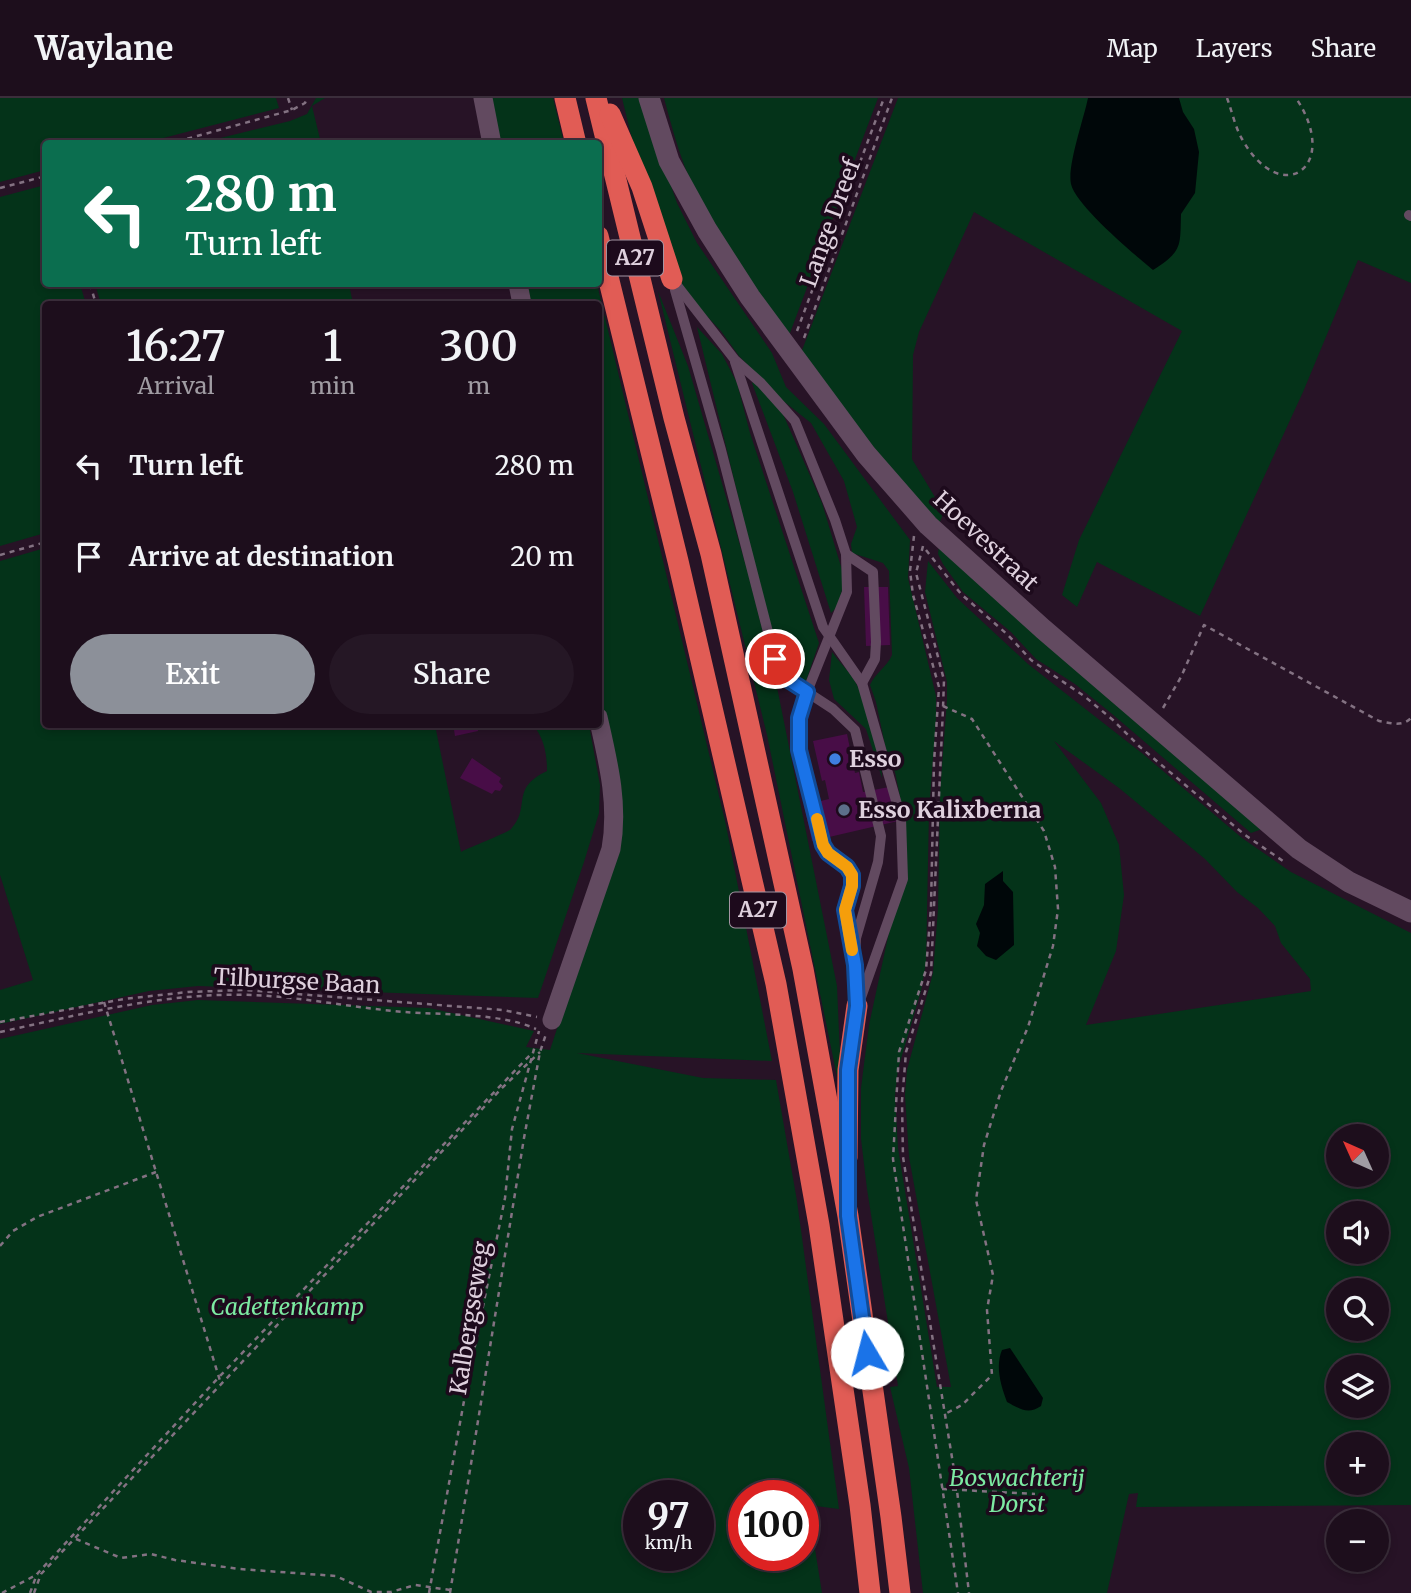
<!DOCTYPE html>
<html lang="en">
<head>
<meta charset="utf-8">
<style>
	body { margin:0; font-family:Merriweather,serif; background:#251725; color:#f1f3f6; height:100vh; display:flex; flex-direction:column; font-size:26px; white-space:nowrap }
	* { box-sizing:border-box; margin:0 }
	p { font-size:23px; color:#a09ca3 }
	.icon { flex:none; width:38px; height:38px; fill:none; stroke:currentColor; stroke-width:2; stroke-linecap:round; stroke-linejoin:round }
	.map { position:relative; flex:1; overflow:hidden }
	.drawer { position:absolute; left:42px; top:203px; width:560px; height:427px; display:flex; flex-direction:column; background:#1d0e1c; border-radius:7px; box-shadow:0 4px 10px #0003,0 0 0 2px #3b2e3b }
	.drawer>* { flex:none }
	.banner { position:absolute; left:42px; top:42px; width:560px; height:147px; border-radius:7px; box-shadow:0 4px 10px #0003,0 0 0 2px #3b2e3b; background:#0b6e4f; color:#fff; overflow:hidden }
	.needle { width:46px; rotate:315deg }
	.buttons { position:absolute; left:1326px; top:1026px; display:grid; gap:14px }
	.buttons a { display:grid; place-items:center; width:63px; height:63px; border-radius:50%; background:#1d0e1c; box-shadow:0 4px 10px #0003,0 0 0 2px #3b2e3b; font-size:35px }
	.speed { position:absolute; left:623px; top:1382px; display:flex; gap:14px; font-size:35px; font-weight:700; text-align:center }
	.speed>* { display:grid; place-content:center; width:91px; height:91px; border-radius:50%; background:#1d0e1c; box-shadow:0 4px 10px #0003,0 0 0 2px #3b2e3b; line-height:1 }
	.speed small { font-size:18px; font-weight:400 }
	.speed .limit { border:10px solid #d22; background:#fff; color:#111 }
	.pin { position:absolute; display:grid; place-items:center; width:60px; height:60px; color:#fff; margin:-30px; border:4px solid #fff; border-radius:50%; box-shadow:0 2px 7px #0007 }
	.me { position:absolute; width:77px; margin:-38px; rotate:352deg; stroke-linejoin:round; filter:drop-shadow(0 0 5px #0008) }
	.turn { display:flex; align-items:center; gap:24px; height:147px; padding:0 28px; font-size:32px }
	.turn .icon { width:91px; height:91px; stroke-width:2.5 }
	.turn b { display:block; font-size:49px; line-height:60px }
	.eta { display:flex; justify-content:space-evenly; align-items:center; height:119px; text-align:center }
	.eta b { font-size:42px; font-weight:600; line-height:49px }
	.primary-button { display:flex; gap:14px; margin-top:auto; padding:14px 28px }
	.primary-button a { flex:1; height:80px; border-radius:42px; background:#8c9099; color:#fff; font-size:28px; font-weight:600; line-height:80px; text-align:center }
	.primary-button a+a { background:#251725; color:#f1f3f6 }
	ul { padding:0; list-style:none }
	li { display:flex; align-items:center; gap:21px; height:91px; padding:0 28px }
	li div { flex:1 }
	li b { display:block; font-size:26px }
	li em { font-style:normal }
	header { display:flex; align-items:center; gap:42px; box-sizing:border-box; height:98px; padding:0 35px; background:#1d0e1c; border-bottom:2px solid #3b2e3b }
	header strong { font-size:33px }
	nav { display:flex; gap:38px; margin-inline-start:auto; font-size:24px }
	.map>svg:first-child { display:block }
</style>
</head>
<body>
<header>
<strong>Waylane</strong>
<nav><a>Map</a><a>Layers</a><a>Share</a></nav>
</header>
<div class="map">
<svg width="1411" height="1495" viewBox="0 0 1411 1495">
	<rect width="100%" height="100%" fill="#271326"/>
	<g fill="#043319" fill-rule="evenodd">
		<polygon points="0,0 276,0 279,10 144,45 46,46 45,72 0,84"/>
		<polygon points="316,0 325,0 312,8 321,45 200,45 290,23 307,16"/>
		<polygon points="489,0 553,0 564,45 497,45"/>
		<path d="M622 0H640L677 105 697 145 772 255 786 289 824 326 910 442 908 480 936 598V621L929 713 926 865 921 893 898 971 895 998 898 1050 937 1289H951L909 1059 905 997 907 972 933 875 938 811 940 695 947 602V584L925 494 928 463 957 500 1028 566 1143 656 1242 740 1291 774 1411 835V1407L1136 1409 1138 1395 1129 1396 1107 1495H923L909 1370 890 1289 898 1288 867 1091 861 1041V990L869 927 902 774 906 728 895 674 888 661 876 604 870 587C875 575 887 569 892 557L889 473 883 465 852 455 851 446 857 429 844 383 811 325 782 302 739 258 721 233 683 193 631 37ZM1054 643 1119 690 1205 761 1237 794 1258 810 1275 828 1281 845 1310 881 1311 893 1086 927 1116 853 1124 797 1119 747 1101 705ZM1339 1038H1377V1076H1339ZM1339 1115H1377V1153H1339ZM1339 1192H1377V1230H1339ZM1339 1269H1377V1307H1339ZM1339 1346H1377V1384H1339Z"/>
		<path d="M664 0H878L787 243C753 189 713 136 688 77 678 52 671 26 664 0Z"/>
		<polygon points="898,0 1411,0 1411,185 1358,162 1303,294 1200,518 1097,464 1077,509 1062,497 1079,442 1182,233 974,114 919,234 913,257 912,361 944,414 937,431 801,255"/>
		<polygon points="45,87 46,186 80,186 86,206 46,206 45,435 0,448 0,99"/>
		<polygon points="95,186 349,186 353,206 101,206"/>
		<path d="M524 186H597L726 727 772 963 577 955 703 980 776 982 797 1103 839 1411 808 1407 822 1495H0V941L152 907 198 902 429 910 534 933 526 949 550 952 598 806 617 701 598 597V206H527ZM639 1398H698V1458H639ZM744 1398H803V1458H744Z"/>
		<polygon points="658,193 688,268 748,475 778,594 837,888 842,1003 767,637"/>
		<polygon points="697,229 722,256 737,285 750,335 819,545 805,586 778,554 772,538"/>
		<polygon points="754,283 783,316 822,405 845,482 837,509 831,515 793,394 752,285"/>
		<polygon points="939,448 1265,730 1251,735 1111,615 1075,586 1036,561 1011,534 963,494 943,466 938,456"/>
		<path d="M45 450 46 626 435 627 461 754C470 749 507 735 511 731 532 708 509 691 547 673 547 656 544 640 533 627H589L600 687 599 715 584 764 538 900 198 888 149 893 0 926V892L33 882 0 777V463Z"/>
		<path d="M832 554C838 563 847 571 853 580 868 604 881 651 882 680L866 631 834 601 829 582Z"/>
	</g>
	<g fill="#000709">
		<path d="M1088 0H1179L1183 14 1194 31 1199 54 1195 95 1181 116C1180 148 1183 153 1153 172 1134 156 1076 108 1071 86 1067 68 1084 20 1088 0Z"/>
		<polygon points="1003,773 1003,783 1013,794 1014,847 996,862 986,858 977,848 980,835 976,826 984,807 985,786"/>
		<path d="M1010 1250 1043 1300 1041 1308C1028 1317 1020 1311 1007 1304 1001 1288 995 1269 1002 1252Z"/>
	</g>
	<g fill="#480d47">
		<polygon points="864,489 888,489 890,547 866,548"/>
		<polygon points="453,626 477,626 478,633 455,638"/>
		<polygon points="847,636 855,675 859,674 863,694 889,689 898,723 812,743 804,707 829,701 825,682 822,683 813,643"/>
		<polygon points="472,660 501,680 499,684 503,688 500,693 495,692 492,696 460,680"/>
	</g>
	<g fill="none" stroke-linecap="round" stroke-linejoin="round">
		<g stroke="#837282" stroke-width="2.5" stroke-dasharray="5 5" stroke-linecap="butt">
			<polyline points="288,0 292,12"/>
			<path d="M1227 0C1232 13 1235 29 1242 41 1281 111 1342 69 1296 0"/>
			<polyline points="168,46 292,12 305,5 307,0"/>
			<polyline points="0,90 46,78"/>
			<polyline points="90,186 96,206"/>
			<polyline points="797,233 884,0"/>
			<polyline points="804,240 892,0"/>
			<polyline points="914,438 910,473 913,497 939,589 934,664 931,809 926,872 899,954 893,1061 958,1495"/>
			<polyline points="923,448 916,475 944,582 943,610 931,875 906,954 902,1003 903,1059 956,1384 969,1495"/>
			<polyline points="926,452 961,496 1008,537 1031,562 1084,598 1113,622 1140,649 1245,737 1283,763"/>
			<polyline points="0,457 46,444"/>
			<polyline points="943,608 972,621 1044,733 1055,769 1058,811 1053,848 1028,929 1001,993 984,1047 976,1102 993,1177 987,1212 992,1277 962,1307 945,1316"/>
			<path d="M1163 610 1181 579 1204 527 1379 623C1391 625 1402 629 1411 620"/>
			<polyline points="104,904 221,1286"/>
			<polyline points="0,924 124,901 188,894 245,892 503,912 537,919"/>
			<path d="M0 934C83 916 166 894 252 897 303 899 354 910 405 914 444 917 502 915 536 931"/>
			<polyline points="0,1148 13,1133 37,1119 156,1074"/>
			<polyline points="942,1391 1035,1396"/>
			<polyline points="76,1441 121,1460 151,1456 175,1462 239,1471 336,1478 371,1494 391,1494 415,1487 450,1492"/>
			<polyline points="2,1495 38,1476"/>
			<polyline points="30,1495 37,1476 219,1279 532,955"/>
			<polyline points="34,1495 41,1476 503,989 540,954"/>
			<polyline points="429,1495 466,1292 505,1100 512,1031 539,933"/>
			<polyline points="450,1495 524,1040 540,954 546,936"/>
		</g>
		<g stroke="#624a60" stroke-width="10">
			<polyline points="1409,117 1411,118"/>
			<polyline points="672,181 735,262 761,285 795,323 835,422 846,456 847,494 807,594 833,611 855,632 881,738 878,764 856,840 855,867"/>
			<polyline points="675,192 721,352 775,561 787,581 807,594 799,620 799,652 823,747 828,755 847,769 852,777 852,787 845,812 855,867 857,908"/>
			<polyline points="735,264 823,529 862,585 901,720 903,781 859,905"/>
			<polyline points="846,456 873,474 876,544 875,561 862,585"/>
		</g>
		<g stroke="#624a60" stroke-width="19">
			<polyline points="483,0 492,46"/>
			<polyline points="518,186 522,206"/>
			<path d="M552 922 611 751C619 706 608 663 598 619"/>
		</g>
		<polyline stroke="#624a60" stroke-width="21" points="649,0 669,63 707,132 750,199 866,356 928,427 1043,531 1299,751 1349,784 1411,814"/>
		<g stroke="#e15c55" stroke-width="21">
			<polyline points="565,0 576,46"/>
			<polyline points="596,0 674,320 711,456 803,871 848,1118 891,1419 900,1495"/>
			<polyline points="610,16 642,89 672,181"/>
			<polyline points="598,138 678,463 776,886 819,1127 860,1407 870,1495"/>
			<polyline points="847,1060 848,972 857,908"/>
		</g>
	</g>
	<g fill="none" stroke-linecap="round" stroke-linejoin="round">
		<g stroke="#114b97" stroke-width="18">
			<polyline id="route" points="775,561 787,581 807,594 799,620 799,652 823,747 828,755 847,769 852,777 852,788 845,812 855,867 857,908 848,972 848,1118 867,1255"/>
		</g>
		<use href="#route" stroke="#1a73e8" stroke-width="12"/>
		<polyline stroke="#f59e0b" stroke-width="12" points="817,721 823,747 828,755 847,769 852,777 852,788 845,812 852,852"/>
	</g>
	<circle fill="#3f7fe0" stroke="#1d0a1c" stroke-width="2.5" cx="835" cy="661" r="7"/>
	<circle fill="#5c6f8a" stroke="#1d0a1c" stroke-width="2.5" cx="844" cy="712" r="7"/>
	<g text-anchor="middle" stroke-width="7" stroke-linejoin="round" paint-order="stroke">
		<g fill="#1d0a1c" stroke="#a495a3" stroke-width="2">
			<rect x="607" y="142.5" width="56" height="35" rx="5"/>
			<rect x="730" y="794.5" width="56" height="35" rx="5"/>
		</g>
		<g font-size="21" font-weight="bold" fill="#ded0dd">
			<text x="635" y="167">A27</text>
			<text x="758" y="819">A27</text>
		</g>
		<g font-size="23" fill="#ded0dd" stroke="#1d0a1c">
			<text transform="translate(830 125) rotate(-70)" y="8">Lange Dreef</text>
			<text transform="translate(986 443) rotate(43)" y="8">Hoevestraat</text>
			<text transform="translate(297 883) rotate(3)" y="8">Tilburgse Baan</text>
			<text transform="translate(470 1220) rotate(-81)" y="8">Kalbergseweg</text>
		</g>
		<g font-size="23" font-weight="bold" fill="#ded0dd" stroke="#1d0a1c" text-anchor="start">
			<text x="849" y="669">Esso</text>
			<text x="858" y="720">Esso Kalixberna</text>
		</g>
		<g font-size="23" font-style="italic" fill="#7ceaa2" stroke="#1d0a1c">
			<text x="287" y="1217">Cadettenkamp</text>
			<text x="1017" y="1388">Boswachterij<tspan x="1017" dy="26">Dorst</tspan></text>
		</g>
	</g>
</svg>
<div class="buttons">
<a><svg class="needle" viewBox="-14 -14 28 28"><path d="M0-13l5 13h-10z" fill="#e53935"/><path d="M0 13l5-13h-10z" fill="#a09ca3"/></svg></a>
<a><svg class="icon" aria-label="sound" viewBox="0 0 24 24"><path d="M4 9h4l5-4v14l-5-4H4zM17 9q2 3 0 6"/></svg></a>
<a><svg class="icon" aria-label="search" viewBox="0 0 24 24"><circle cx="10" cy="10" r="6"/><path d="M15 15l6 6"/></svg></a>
<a><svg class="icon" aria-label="layers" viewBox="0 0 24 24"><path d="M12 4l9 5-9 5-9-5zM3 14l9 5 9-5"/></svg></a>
<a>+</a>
<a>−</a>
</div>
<div class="speed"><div>97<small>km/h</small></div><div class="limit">100</div></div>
<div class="pin" style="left:775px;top:561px;background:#d93025"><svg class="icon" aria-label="arrive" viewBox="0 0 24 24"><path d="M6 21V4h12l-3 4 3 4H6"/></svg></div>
<svg class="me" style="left:867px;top:1255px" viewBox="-20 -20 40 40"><circle r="19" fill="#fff"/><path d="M0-13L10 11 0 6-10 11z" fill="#1a73e8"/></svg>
<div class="banner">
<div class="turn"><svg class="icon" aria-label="left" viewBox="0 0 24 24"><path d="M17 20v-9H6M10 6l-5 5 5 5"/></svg><div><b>280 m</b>Turn left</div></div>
</div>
<section class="drawer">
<div class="eta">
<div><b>16:27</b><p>Arrival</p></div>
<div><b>1</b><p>min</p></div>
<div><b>300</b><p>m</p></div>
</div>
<ul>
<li><svg class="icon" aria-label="left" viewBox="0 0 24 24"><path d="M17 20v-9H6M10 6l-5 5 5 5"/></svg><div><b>Turn left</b></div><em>280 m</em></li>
<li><svg class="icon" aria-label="arrive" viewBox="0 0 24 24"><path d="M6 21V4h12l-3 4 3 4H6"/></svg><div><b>Arrive at destination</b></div><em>20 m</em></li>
</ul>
<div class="primary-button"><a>Exit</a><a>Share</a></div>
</section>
</div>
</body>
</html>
